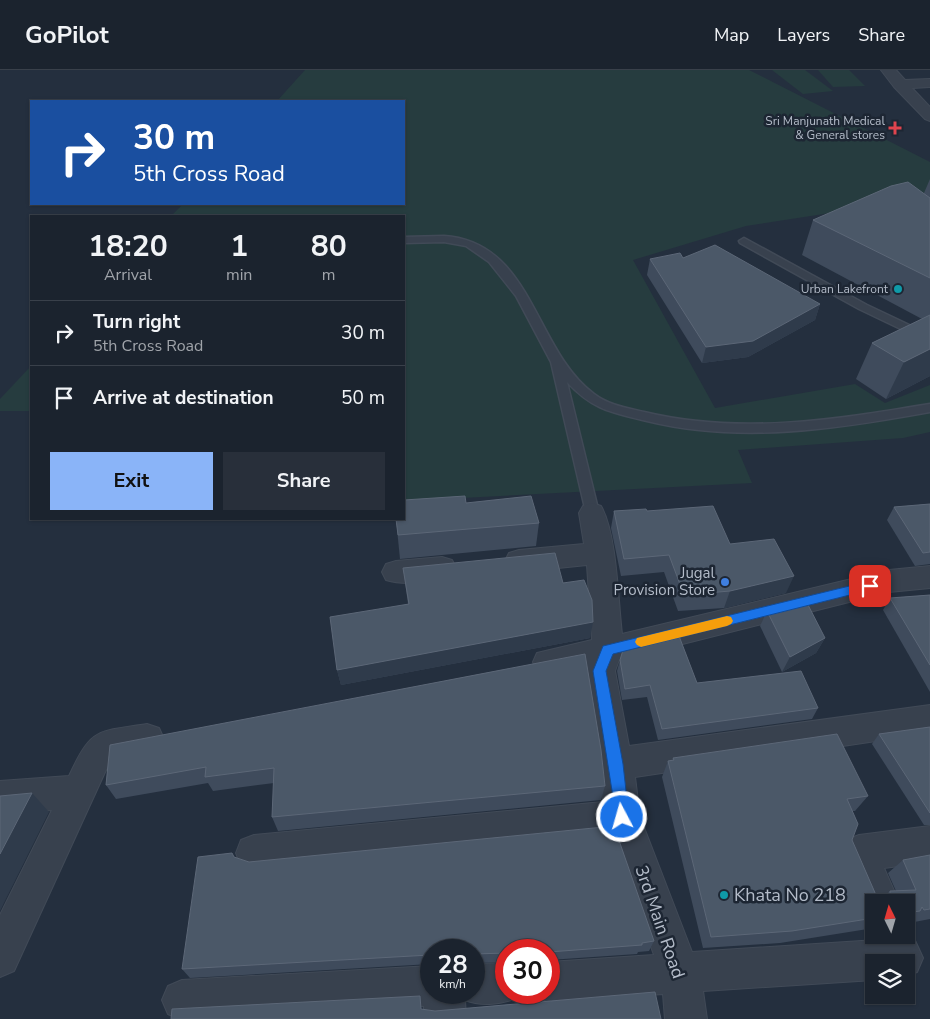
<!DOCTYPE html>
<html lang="en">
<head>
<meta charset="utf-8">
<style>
	body { margin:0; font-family:"Nunito Sans",sans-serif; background:#282f3a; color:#f1f3f6; height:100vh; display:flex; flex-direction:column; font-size:19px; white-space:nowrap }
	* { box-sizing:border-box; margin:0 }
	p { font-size:16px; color:#a0a4aa }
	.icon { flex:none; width:28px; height:28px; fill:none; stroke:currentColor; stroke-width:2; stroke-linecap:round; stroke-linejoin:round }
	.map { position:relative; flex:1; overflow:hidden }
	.details { position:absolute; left:30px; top:145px; width:375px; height:305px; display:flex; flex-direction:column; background:#1b232e; border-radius:0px; box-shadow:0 1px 4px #0004,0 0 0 1px #39404a }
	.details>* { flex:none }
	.top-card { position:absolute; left:30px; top:30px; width:375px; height:105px; border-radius:0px; box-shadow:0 1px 4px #0004,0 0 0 1px #39404a; background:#1a4fa0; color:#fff; overflow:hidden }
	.needle { width:32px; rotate:355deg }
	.fabs { position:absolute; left:865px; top:824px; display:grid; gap:10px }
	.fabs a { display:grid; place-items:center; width:50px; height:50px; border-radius:0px; background:#1b232e; box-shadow:0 1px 4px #0004,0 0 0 1px #39404a; font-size:25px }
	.speed { position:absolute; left:420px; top:869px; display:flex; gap:10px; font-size:25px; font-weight:700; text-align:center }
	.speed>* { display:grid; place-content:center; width:65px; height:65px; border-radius:50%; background:#1b232e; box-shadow:0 1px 4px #0004,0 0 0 1px #39404a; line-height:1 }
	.speed small { font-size:12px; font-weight:400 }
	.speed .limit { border:8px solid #d22; background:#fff; color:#111 }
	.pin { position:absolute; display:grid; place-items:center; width:42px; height:42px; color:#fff; margin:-21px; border-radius:10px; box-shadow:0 2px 8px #0006 }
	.me { position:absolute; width:55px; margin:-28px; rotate:354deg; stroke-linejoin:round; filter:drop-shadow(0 0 4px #0008) }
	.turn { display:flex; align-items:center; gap:18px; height:105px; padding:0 20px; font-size:22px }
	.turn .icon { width:65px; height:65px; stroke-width:2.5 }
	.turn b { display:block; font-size:35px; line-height:42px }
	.eta { display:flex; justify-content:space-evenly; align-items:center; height:85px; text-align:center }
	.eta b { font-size:30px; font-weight:700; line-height:35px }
	.button { display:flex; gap:10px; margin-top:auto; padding:10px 20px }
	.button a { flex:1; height:58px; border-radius:0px; background:#8ab4f8; color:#111; font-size:20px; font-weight:700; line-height:58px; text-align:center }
	.button a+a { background:#282f3a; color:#f1f3f6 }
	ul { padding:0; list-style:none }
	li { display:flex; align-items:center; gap:15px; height:65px; padding:0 20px; border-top:1px solid #39404a }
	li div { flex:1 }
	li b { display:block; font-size:19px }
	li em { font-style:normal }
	header { display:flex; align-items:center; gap:30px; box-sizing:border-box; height:70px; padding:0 25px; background:#1b232e; border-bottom:1px solid #39404a }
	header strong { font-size:24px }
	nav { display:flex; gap:28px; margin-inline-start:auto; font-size:18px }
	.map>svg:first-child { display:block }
</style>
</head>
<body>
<header>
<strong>GoPilot</strong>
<nav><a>Map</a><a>Layers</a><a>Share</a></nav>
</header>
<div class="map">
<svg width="930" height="949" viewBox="0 0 930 949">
	<rect width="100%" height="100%" fill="#242f3e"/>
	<g fill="#263c3f">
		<polygon points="305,0 749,0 930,92 930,122 869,137 746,156 633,190 715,338 855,314 885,333 930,315 930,362 903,368 738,380 752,413 404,431 404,146 171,146 183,134 404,134 404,31 277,31"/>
		<polygon points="772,0 805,0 833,21 803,24"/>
		<polygon points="818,0 849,0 865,16 833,17"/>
		<polygon points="31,296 31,341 0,341 0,329"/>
	</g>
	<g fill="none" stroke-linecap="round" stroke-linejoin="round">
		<g stroke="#414a57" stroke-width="3">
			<g id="service">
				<path d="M444 166C533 172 534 280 594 324 608 335 627 338 644 342 740 365 834 350 930 334V342C836 359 741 374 647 351 611 342 593 340 567 312L599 443 597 447 592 448 587 447 551 292 516 226 489 192 466 176 444 172 404 173V167Z"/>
				<polygon points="744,168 867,235 930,265 930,273 859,239 740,173 739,171"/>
			</g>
		</g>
		<g stroke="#414a57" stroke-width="2">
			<g id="minor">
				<polygon points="881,0 896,0 905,10 930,9 930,17 912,18 930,37 930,51 925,49 894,17"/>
				<path d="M592 433 601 436C617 464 618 531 622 564L889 500 930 496V518L889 522 619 590 615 601 629 676 930 635V663L635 707 640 747 692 882 877 870 875 865H906V851L923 888 917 902 906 906V892H874V910L703 921 707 949H665L663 924 549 932 535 926 533 922H549V892L654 885 611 765 254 801 241 796 236 783 241 770 254 765 603 732 599 694 583 601 585 597 548 605 537 601 533 592 537 583 592 570 587 495 519 502 509 499 505 491 509 483 519 480 584 474 579 443 583 436Z"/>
				<path d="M442 487 452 490 456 498 452 506C433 512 405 516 386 510L382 502 386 494 396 491Z"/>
				<path d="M147 654 159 658 164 669 159 680 147 684 115 690 106 700 14 901 0 907V845L52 740 0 745V711L69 706C92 657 96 662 147 654Z"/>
				<polygon points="930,756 930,792 884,798 899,832 874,832 874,848 867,845 841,783 846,770 859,765"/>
				<path d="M506 893V922H522L520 927C503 934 482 937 465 930L466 949H424V936L179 949 168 944 162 930 168 916 182 910 431 896V922H474V894Z"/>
			</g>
		</g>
		<use href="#service" fill="#38414e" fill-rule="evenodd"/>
		<use href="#minor" fill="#38414e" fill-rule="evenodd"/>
	</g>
	<g fill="#3f4b5c">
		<polygon points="930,109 930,306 886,329 856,309 872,273 922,249 802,185 813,150 924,123"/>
		<polygon points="683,188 820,234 815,250 748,287 702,293 647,205 650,189"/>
		<polygon points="466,433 539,453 536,476 400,489 396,449"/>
		<polygon points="930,434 930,494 915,496 887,450 894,437"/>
		<polygon points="614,441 647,441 730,474 786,523 724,538 678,541 664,502 621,506 611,458"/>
		<polygon points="403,498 563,513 590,568 341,615 337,600 408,534"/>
		<polygon points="930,525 930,622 883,540 890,528"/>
		<polygon points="767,541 825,568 816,583 782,602 760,556"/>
		<polygon points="620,590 697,613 818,638 812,649 658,670 647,627 622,630 617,601"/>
		<polygon points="930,657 930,755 924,755 872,674 879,664"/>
		<polygon points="110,675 605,716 601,730 278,761 272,747 274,713 213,721 208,713 116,729 106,715"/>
		<polygon points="673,688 868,726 855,741 852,741 852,770 879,831 890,821 896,821 888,803 903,790 930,785 930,849 909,853 908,851 906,852 906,832 874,832 874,858 780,873 703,878 662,707 668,691 673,690"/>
		<polygon points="234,787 249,792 654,871 649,881 638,882 637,884 549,890 549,880 506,880 506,892 474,893 474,880 431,880 431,894 190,908 182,899"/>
	</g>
	<g fill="#2f3b4b">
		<polygon points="820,234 815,250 748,287 702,293 706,277"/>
		<polygon points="930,279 930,306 886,329 904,292"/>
		<polygon points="794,506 786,523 724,538 730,521"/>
		<polygon points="593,552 590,568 341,615 337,600"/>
		<polygon points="825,568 816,583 782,602 790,587"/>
		<polygon points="32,723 49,742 0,841 0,784"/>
	</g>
	<g fill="#4b5868" stroke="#5c6777">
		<polygon points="908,112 930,128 930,208 813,150 891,116"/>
		<polygon points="715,175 820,234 753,271 706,277 650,189 680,183 683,188"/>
		<polygon points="930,245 930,279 904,292 872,273"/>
		<polygon points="465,426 466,433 531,426 539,453 398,465 396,449 404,449 404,430"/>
		<polygon points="930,434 930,482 923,483 894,437"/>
		<polygon points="713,436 730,474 774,469 794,506 730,521 684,525 669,485 624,489 614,441 646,439 647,441"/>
		<polygon points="555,483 563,513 584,510 592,530 593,552 337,600 330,547 409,534 403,498"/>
		<polygon points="930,525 930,595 890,528"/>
		<polygon points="806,531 825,568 790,587 767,541"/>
		<polygon points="679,566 697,613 801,601 818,638 662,659 650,615 625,619 620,590 623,580"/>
		<polygon points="585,584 601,680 605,716 272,747 274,698 205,707 206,697 106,715 110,675"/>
		<polygon points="930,657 930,743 879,664"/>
		<polygon points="837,664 868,726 847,729 858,754 852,770 879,832 874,832 874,848 792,861 711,867 668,691 674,690 673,688"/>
		<polygon points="32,723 0,784 0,726"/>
		<polygon points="614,756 654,871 642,873 642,875 549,882 549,880 506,880 506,883 474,884 474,880 431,880 431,886 430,885 182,899 198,787 232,783 234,787 249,792"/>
		<polygon points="930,785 930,839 924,840 922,837 920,841 906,843 906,832 890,832 890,821 916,820 903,790"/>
		<polygon points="655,922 661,949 171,949 172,939 420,926 421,939 435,941"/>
	</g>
	<polygon fill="#1a73e8" stroke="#114b97" points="870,511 874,512 876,516 874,519 613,584 606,601 623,694 629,747 627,752 622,754 617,752 593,601 603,576"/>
	<polygon fill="#f59e0b" points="727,546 731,547 733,551 731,554 727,556 641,577 637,575 635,572 637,568 641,567"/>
	<path fill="#e0444e" stroke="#1d2633" stroke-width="2" d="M892.5 50.5h5v5h5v5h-5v5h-5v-5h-5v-5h5z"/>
	<g fill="#0f9aa8" stroke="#1d2633" stroke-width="2">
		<circle cx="898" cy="219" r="5"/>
		<circle cx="724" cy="825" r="5"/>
	</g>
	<circle fill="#3f7fe0" stroke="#1d2633" stroke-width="2" cx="725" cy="512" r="5"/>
	<g text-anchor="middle" stroke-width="5" stroke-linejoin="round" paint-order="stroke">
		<g font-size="12" fill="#b4bcc9" stroke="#1d2633" text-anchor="end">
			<text x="885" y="55">Sri Manjunath Medical<tspan x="885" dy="14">&amp; General stores</tspan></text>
			<text x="888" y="223">Urban Lakefront</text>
		</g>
		<g font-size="15" fill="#b4bcc9" stroke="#1d2633" text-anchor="end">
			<text x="715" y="508">Jugal<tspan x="715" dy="17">Provision Store</tspan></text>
		</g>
		<g font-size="18" fill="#b4bcc9" stroke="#1d2633" text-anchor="start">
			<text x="734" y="831">Khata No 218</text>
		</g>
		<g font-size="18" fill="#b4bcc9" stroke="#1d2633">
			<text transform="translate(660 852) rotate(71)" y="6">3rd Main Road</text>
		</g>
	</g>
</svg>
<div class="fabs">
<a><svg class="needle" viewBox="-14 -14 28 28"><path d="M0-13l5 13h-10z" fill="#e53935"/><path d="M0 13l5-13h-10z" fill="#a0a4aa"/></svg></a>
<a><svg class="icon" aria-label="layers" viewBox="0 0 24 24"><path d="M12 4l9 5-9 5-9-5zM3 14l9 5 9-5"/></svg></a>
</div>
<div class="speed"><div>28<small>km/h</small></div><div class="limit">30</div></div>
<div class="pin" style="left:870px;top:516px;background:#d93025"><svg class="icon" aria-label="arrive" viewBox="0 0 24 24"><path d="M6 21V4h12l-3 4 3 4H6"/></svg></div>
<svg class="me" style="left:622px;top:747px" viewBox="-20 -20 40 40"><circle r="17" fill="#1a73e8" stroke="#fff" stroke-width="3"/><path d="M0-11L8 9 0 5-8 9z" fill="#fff"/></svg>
<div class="top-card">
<div class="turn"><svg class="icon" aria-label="right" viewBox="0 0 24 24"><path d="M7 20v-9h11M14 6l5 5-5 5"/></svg><div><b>30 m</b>5th Cross Road</div></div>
</div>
<section class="details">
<div class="eta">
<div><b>18:20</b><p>Arrival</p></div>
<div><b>1</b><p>min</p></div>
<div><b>80</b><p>m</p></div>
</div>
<ul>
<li><svg class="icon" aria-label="right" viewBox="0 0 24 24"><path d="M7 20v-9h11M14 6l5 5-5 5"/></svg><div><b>Turn right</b><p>5th Cross Road</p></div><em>30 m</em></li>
<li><svg class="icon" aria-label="arrive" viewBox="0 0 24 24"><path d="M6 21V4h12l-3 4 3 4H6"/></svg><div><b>Arrive at destination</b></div><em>50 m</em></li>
</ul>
<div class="button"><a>Exit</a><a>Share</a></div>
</section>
</div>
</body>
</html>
